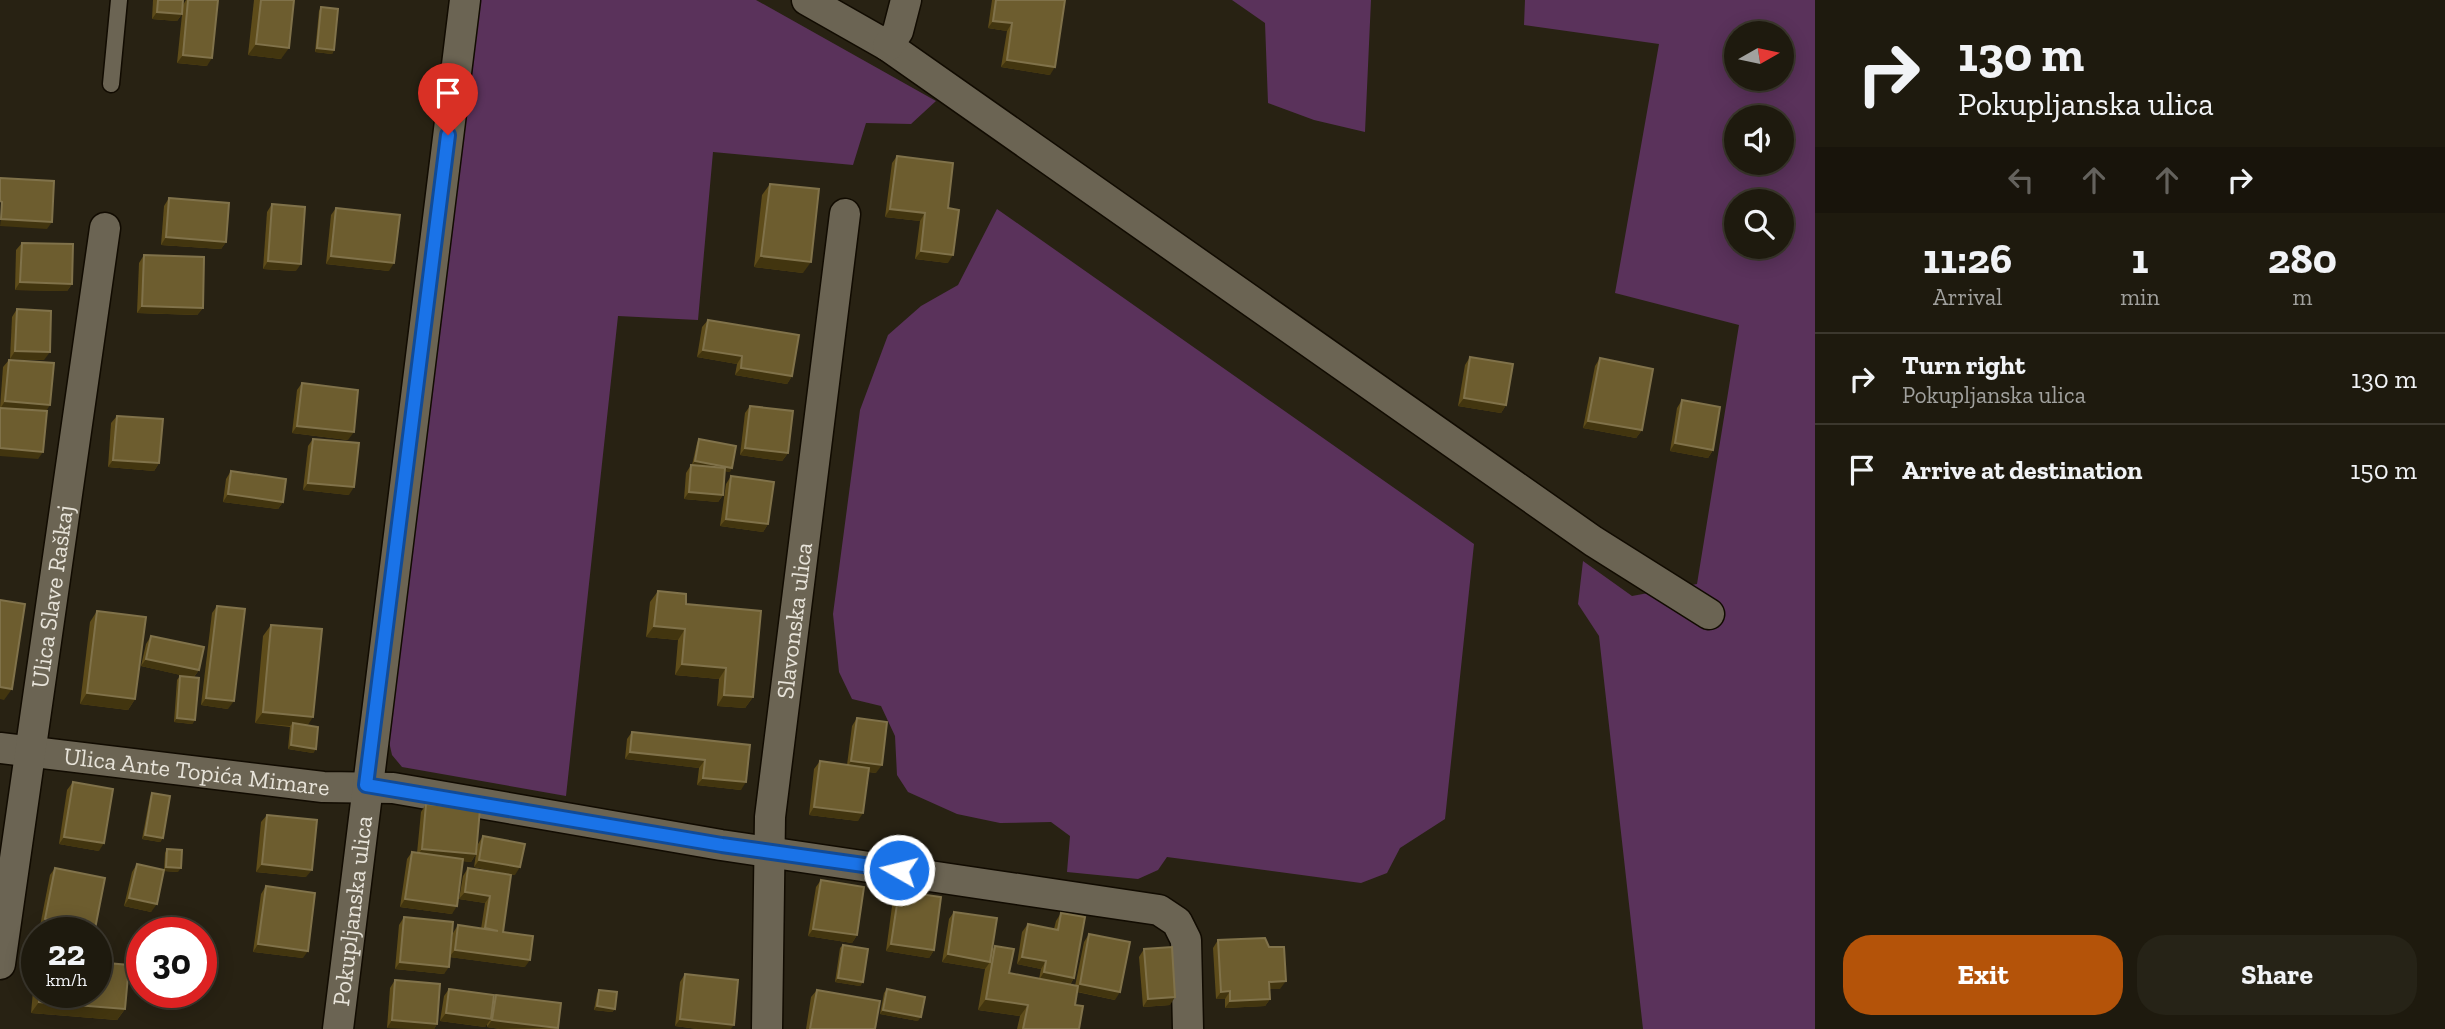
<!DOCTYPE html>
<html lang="en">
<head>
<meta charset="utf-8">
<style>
	body { margin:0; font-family:"Zilla Slab",serif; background:#262317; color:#f1f3f6; height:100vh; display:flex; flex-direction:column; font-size:26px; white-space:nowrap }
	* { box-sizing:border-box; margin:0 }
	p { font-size:23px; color:#a1a19e }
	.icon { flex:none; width:38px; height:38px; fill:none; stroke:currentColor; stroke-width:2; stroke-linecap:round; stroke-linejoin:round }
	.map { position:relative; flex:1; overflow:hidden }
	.drawer { display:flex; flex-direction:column; background:#1e1a0e; width:630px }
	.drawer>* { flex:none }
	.guide { background:#1e1a0e; color:#f1f3f6; overflow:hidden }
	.needle { width:46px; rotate:81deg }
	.fabs { position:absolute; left:1724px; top:21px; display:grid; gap:14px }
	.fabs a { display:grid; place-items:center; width:70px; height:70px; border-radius:50%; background:#1e1a0e; box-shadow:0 4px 18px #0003,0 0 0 2px #3c382e; font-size:35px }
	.speed { position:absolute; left:21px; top:917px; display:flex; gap:14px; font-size:35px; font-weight:700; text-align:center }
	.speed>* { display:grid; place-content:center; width:91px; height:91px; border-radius:50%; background:#1e1a0e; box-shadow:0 4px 18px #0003,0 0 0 2px #3c382e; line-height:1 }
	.speed small { font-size:18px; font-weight:400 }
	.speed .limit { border:10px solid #d22; background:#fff; color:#111 }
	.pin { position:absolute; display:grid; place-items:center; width:60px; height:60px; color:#fff; margin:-72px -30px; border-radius:50% 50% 50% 0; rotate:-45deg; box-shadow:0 0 7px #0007 }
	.pin .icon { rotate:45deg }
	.me { position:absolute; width:77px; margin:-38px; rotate:278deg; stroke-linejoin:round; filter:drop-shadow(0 0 5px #0008) }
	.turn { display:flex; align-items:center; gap:24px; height:147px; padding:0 28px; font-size:32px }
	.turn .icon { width:91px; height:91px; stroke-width:2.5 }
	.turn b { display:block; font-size:49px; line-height:60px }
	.lanes { display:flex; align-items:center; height:66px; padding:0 28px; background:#0003; justify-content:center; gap:35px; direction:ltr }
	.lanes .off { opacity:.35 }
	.eta { display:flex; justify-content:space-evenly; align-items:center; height:119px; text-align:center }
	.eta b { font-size:42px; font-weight:700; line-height:49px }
	.action { display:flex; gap:14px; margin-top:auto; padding:14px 28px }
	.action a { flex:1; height:80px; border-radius:28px; background:#b45309; color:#fff; font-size:28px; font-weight:700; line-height:80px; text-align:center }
	.action a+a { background:#262317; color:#f1f3f6 }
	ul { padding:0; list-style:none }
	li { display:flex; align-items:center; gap:21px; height:91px; padding:0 28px; border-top:2px solid #3c382e }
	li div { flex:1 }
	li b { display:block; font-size:26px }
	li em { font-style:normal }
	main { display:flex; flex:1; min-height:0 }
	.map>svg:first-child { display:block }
</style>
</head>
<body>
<main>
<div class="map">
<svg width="1815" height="1029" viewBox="0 0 1815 1029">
	<rect width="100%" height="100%" fill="#282213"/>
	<g fill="#5a325b" fill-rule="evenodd">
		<polygon points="479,0 756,0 936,101 911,124 866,123 853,165 713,152 698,320 618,316 566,796 402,767 392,755 388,737"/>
		<polygon points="1232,0 1371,0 1365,132 1314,120 1268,103 1265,23"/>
		<path d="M1525 0H1815V1029H1643L1599 636 1578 604 1583 561 1632 596 1697 584 1739 325 1615 293 1659 44 1524 25ZM1736 33H1782V79H1736ZM1736 117H1782V163H1736ZM1736 201H1782V247H1736Z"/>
		<polygon points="997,209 1474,544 1445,819 1400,848 1387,873 1361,883 1167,857 1158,870 1138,879 1067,872 1070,836 1051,822 1000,823 957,814 908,792 897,775 895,736 881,706 852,699 839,672 833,614 860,410 888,335 921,306 958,285"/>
	</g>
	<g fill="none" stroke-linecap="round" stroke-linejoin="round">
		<g stroke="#110b01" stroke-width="19">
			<polyline id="service" points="111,84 119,0"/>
		</g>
		<g stroke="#110b01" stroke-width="33">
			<g id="minor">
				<polyline points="807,0 888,46 1593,541 1709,614"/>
				<polyline points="888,46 898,31 906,0"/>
				<path id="s1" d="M0 748 323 787 393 788 721 845 1159 910 1177 922 1186 940 1188 1029"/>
				<path id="s2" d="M0 964 105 228"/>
				<path id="s3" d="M338 1029 465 0"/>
				<path id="s4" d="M767 1029 770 817 845 214"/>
			</g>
		</g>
		<use href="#service" stroke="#6b6453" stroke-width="16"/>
		<use href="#minor" stroke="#6b6453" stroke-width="30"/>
	</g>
	<g fill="#5e4c1a">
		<polygon points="153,0 183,0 182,14 177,21 152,19"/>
		<polygon points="186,0 218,0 207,66 177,63 183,5"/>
		<polygon points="254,0 294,0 281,59 248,55"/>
		<polygon points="992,0 1065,0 1050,75 1001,67 1007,31 988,28"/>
		<polygon points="321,7 334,50 332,54 315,52 319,11"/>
		<polygon points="897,156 948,208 948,263 915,259 920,221 885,217 892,163"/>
		<polygon points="770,184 803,273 754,267 762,195"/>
		<polygon points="169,198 226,242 221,249 161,245 164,206"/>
		<polygon points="272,204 296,271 263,269 267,212"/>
		<polygon points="336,208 389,271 326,264 331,215"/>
		<polygon points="22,243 72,284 67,291 15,290 16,250"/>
		<polygon points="144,255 203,308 197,315 137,313 139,263"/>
		<polygon points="17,309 44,360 10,359 12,317"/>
		<polygon points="708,320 792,376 787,384 735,375 737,364 697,357 702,327"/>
		<polygon points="1470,357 1506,405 1501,413 1458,406 1465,365"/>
		<polygon points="1600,358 1642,430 1636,438 1583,428 1595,366"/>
		<polygon points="9,360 46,411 38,459 0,408 3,367"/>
		<polygon points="302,383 348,440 292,433 297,390"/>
		<polygon points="1682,400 1713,450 1708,458 1670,451 1677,408"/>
		<polygon points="750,406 788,453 782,461 740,455 745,413"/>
		<polygon points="117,416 159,463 154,471 108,467 111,423"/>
		<polygon points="313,439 349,495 303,490 308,446"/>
		<polygon points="699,439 730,472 725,471 723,495 718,502 684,499 686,473 691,465 698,466 692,465 697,443"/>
		<polygon points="231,471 283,502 278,509 223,502 226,479"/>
		<polygon points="731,476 768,524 763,532 720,526 726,484"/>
		<polygon points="658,591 686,604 753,697 745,708 717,706 719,679 675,675 678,640 646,637 650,602"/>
		<polygon points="217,606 228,709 201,705 212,613"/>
		<polygon points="97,611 135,699 128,710 80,704 90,622"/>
		<polygon points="271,625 316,749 313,753 288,749 290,727 255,723 263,636"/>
		<polygon points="151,636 199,670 194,677 195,720 192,724 174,722 177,680 180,676 190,677 141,666 146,644"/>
		<polygon points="857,718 876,773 869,772 858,821 809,815 814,769 820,761 847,765 852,726"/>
		<polygon points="632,732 750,745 741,790 697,785 699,768 625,759 627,739"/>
		<polygon points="73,782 99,851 59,844 67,790"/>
		<polygon points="152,793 163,838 160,842 142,839 150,797"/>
		<polygon points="426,804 476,854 478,844 483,836 515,875 474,867 476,854 471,862 463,861 452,914 400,907 407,859 412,852 417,853 421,812"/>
		<polygon points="267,815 306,877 256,872 261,822"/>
		<polygon points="167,849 178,872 164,871 151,912 124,906 132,872 137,864 164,870 165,853"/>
		<polygon points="55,868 92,933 71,933 40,926 50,875"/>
		<polygon points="468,868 511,875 503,932 525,967 450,957 444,974 395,969 399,925 404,917 450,954 453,933 458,925 481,929 485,903 459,899 463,876"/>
		<polygon points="821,880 857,935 852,943 808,936 816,887"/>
		<polygon points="266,886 303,958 253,952 261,894"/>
		<polygon points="899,891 934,950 929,958 886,951 893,899"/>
		<polygon points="954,912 992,950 995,946 1009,973 1039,979 1041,969 1017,964 1022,932 1028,924 1054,929 1056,921 1061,913 1074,978 1070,985 1075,986 1084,942 1089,934 1115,1000 1077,992 1075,1005 1079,1029 1017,1029 1020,1016 978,1010 985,969 942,962 949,919"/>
		<polygon points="1218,940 1280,989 1269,989 1270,999 1265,1006 1225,1008 1225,999 1216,999 1213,948"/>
		<polygon points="843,945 863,982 860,986 835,982 840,948"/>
		<polygon points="1144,949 1170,1005 1143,1007 1139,957"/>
		<polygon points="37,966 37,992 96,992 125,1009 117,1020 31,1013 35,969"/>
		<polygon points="685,974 731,1029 698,1029 675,1026 680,982"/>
		<polygon points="395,980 437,1024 434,1029 387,1028 390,988"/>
		<polygon points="449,989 494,998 496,995 558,1029 500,1029 487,1027 487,1024 485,1027 440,1021 444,996"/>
		<polygon points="887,989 918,1021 880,1014 884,993"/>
		<polygon points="599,990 615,1009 612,1012 594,1010 597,994"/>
		<polygon points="817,990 875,1029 806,1029 811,997"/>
	</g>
	<g fill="#42350f">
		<polygon points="157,12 182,14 177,21 152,19"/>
		<polygon points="993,21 1012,23 1007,31 988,28"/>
		<polygon points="256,44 289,48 281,59 248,55"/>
		<polygon points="317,48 334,50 332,54 315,52"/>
		<polygon points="183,55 212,58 207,66 177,63"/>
		<polygon points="1007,60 1055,67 1050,75 1001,67"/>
		<polygon points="890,209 925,213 920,221 885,217"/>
		<polygon points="1,219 52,222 47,229 0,226"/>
		<polygon points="166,237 226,242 221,249 161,245"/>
		<polygon points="921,251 953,255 948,263 915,259"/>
		<polygon points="331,256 394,263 389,271 326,264"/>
		<polygon points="761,256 811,262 803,273 754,267"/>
		<polygon points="268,261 301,264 296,271 263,269"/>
		<polygon points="20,282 72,284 67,291 15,290"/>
		<polygon points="142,306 203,308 197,315 137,313"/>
		<polygon points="703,350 742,356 737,364 697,357"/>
		<polygon points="15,351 50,352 44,360 10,359"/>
		<polygon points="741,368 792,376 787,384 735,375"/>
		<polygon points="1464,398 1506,405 1501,413 1458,406"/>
		<polygon points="5,401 50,405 45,413 0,409"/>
		<polygon points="1588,421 1642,430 1636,438 1583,428"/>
		<polygon points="297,426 354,432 348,440 292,433"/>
		<polygon points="1675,443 1713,450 1708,458 1670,451"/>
		<polygon points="0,448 43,452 38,459 0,456"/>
		<polygon points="745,448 788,453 782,461 740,455"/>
		<polygon points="113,460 159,463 154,471 108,467"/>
		<polygon points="695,461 732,468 730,472 692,465"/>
		<polygon points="308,483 354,487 349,495 303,490"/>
		<polygon points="689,492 723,495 718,502 684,499"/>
		<polygon points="228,494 283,502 278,509 223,502"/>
		<polygon points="726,519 768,524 763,532 720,526"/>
		<polygon points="654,626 685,629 678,640 646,637"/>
		<polygon points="146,659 199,670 193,678 141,666"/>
		<polygon points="682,664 726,668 719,679 675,675"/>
		<polygon points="0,687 12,689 4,700 0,699"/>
		<polygon points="87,693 135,699 128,710 80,704"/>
		<polygon points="724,695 753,697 745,708 717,706"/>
		<polygon points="206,698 234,701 228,709 201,705"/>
		<polygon points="263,712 313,717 306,728 293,723 290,726 255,723"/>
		<polygon points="177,718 195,720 192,724 174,722"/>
		<polygon points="291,745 316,749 313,753 288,749"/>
		<polygon points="630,752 705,760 699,768 625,759"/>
		<polygon points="851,761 882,765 876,773 846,769"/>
		<polygon points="703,778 746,782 741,790 697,785"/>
		<polygon points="814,807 863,813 858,821 809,815"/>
		<polygon points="145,835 163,838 160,842 142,839"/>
		<polygon points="64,837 104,843 99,851 59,844"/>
		<polygon points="422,849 476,854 471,862 417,856"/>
		<polygon points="479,860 520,867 515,875 474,867"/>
		<polygon points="262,864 312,870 306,877 256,872"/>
		<polygon points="166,867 181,868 178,872 164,871"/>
		<polygon points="465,892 490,896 485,903 459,899"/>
		<polygon points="129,898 157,904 151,912 124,906"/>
		<polygon points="405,899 457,906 452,914 400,907"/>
		<polygon points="45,919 95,929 92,933 71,933 40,926"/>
		<polygon points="813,929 857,935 852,943 808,936"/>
		<polygon points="258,944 308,951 303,958 253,952"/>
		<polygon points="891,944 934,950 929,958 886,951"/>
		<polygon points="455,950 530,960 525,967 449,957"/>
		<polygon points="948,954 990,962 985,969 942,962"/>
		<polygon points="1022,957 1046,961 1041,969 1017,964"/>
		<polygon points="400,962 449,967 444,974 395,969"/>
		<polygon points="1044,972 1074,978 1069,986 1039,980"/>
		<polygon points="838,978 863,982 860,986 835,982"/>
		<polygon points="1286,981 1280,989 1264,989 1269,982"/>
		<polygon points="1080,984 1120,992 1115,1000 1074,991"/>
		<polygon points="1230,991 1225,999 1216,999 1221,992"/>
		<polygon points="1175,997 1170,1005 1143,1007 1148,999"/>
		<polygon points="986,999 1028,1005 1020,1016 978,1010"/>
		<polygon points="1270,999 1265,1006 1225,1008 1230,1001"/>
		<polygon points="39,1002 125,1009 117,1020 31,1013"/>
		<polygon points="597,1006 615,1009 612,1012 594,1010"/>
		<polygon points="883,1010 921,1017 918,1021 880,1014"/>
		<polygon points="446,1013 491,1019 485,1027 440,1021"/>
		<polygon points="680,1019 734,1025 731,1029 698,1029 675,1026"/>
		<polygon points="392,1020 437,1024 434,1029 387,1028"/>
		<polygon points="492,1020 558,1028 500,1029 487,1027"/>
	</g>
	<g fill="#6d5d2f" stroke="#80724a" stroke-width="2">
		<polygon points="158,0 183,0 182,14 157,12"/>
		<polygon points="188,0 218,0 212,58 183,55"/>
		<polygon points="261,0 294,0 289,48 256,44"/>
		<polygon points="996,0 1065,0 1055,67 1007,60 1012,23 993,21"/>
		<polygon points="321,7 338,9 334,50 317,48"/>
		<polygon points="897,156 953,163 948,208 959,210 953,255 921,251 925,213 890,209"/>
		<polygon points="0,178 54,181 52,222 1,219 2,202 0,201"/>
		<polygon points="770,184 819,189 811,262 761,256"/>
		<polygon points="169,198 229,203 226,242 166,237"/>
		<polygon points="272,204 305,207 301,264 268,261"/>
		<polygon points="336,208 400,215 394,263 331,256"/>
		<polygon points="22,243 73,244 72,284 20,282"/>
		<polygon points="144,255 204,257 203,308 142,306"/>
		<polygon points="17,309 51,311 50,352 15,351"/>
		<polygon points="708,320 799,335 792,376 741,368 742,356 703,350"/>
		<polygon points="1470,357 1513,364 1506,405 1464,398"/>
		<polygon points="1600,358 1653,369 1642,430 1588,421"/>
		<polygon points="9,360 54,363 50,405 5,401"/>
		<polygon points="302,383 358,390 354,432 297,426"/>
		<polygon points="1682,400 1720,407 1713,450 1675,443"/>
		<polygon points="750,406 793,411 788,453 745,448"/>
		<polygon points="0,408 47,411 43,452 0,448"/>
		<polygon points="117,416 163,419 159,463 113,460"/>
		<polygon points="313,439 359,443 354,487 308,483"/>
		<polygon points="699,439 736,446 732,468 695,461"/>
		<polygon points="691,465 725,468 723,495 689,492"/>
		<polygon points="231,471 286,479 283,502 228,494"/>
		<polygon points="731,476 774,482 768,524 726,519"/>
		<polygon points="658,591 686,594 686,604 761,611 753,697 724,695 726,668 682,664 685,629 654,626"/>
		<polygon points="0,600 25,604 12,689 0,687"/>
		<polygon points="217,606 245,609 234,701 206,698"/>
		<polygon points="97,611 146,617 135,699 87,693"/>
		<polygon points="271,625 322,629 313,717 263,712"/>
		<polygon points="151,636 204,647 199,670 146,659"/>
		<polygon points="180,676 199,678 195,720 177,718"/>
		<polygon points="857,718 887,722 882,765 851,761"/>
		<polygon points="293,723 318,727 316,749 291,745"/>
		<polygon points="632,732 750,745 746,782 703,778 705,760 630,752"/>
		<polygon points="820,761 869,768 863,813 814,807"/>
		<polygon points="73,782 113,789 104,843 64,837"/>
		<polygon points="152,793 170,796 163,838 145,835"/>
		<polygon points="426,804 480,809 476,854 422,849"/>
		<polygon points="267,815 317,820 312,870 262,864"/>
		<polygon points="483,836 525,844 520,867 479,860"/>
		<polygon points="167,849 182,850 181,868 166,867"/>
		<polygon points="412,852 463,859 457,906 405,899"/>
		<polygon points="137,864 164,870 157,904 129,898"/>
		<polygon points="55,868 105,878 95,929 45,919"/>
		<polygon points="468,868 511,875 503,932 533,936 530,960 455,950 458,925 498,931 485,928 490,896 465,892"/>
		<polygon points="821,880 864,887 857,935 813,929"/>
		<polygon points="266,886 315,893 308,951 258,944"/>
		<polygon points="899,891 941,897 934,950 891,944"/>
		<polygon points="954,912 997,918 990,962 948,954"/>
		<polygon points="1061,913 1085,917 1074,978 1044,972 1046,961 1022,957 1028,924 1058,930"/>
		<polygon points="404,917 453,922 449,967 400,962"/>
		<polygon points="1089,934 1130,942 1120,992 1080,984"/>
		<polygon points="1265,938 1269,947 1284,947 1286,981 1269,982 1270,999 1230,1001 1230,991 1221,992 1218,940"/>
		<polygon points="843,945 868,949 863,982 838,978"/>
		<polygon points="995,946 1014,949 1009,973 1078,986 1075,1005 1083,1006 1079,1029 1023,1029 1028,1005 986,999"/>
		<polygon points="1172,947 1175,997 1148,999 1144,949"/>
		<polygon points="96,962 129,965 125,1009 39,1002 40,992 96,992"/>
		<polygon points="685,974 738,980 734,1025 680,1019"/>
		<polygon points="395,980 440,984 437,1024 392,1020"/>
		<polygon points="449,989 494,995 491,1019 446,1013"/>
		<polygon points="887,989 925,997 921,1017 883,1010"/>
		<polygon points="599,990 617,992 615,1009 597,1006"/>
		<polygon points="817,990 880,1001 875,1029 810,1029"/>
		<polygon points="496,995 561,1003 558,1028 492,1020"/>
	</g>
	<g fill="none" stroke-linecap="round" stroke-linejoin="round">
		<g stroke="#114b97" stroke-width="18">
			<polyline id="route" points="448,135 366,785 722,845 899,870"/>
		</g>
		<use href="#route" stroke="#1a73e8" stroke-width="12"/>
	</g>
	<g text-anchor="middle" stroke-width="5" stroke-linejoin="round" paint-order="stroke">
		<g font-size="24" fill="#e7e3d9" stroke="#1e190a">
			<text dy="8" stroke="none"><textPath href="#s2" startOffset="371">Ulica Slave Raškaj</textPath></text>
			<text dy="8" stroke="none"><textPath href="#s4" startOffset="410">Slavonska ulica</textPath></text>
			<text dy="8" stroke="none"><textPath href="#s1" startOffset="198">Ulica Ante Topića Mimare</textPath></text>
			<text dy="8" stroke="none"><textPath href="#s3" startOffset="119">Pokupljanska ulica</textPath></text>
		</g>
	</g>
</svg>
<div class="fabs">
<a><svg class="needle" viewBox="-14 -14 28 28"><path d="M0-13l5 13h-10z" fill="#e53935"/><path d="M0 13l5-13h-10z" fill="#a1a19e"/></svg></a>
<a><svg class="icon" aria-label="sound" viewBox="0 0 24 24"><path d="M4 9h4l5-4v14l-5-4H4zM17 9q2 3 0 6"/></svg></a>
<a><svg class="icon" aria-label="search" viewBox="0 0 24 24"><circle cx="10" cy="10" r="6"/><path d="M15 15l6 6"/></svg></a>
</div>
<div class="speed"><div>22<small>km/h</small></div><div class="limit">30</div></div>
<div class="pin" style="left:448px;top:135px;background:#d93025"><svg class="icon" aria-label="arrive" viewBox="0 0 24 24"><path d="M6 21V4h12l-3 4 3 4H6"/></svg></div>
<svg class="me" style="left:899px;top:870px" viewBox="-20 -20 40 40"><circle r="17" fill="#1a73e8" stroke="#fff" stroke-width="3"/><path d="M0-11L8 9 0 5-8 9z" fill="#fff"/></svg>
</div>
<section class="drawer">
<div class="guide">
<div class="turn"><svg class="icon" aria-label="right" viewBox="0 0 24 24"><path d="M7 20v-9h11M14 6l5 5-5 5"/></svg><div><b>130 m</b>Pokupljanska ulica</div></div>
<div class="lanes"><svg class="icon off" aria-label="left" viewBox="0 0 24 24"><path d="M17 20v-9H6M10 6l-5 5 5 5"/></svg><svg class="icon off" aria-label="ahead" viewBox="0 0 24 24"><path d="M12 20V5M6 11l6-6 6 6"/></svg><svg class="icon off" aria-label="ahead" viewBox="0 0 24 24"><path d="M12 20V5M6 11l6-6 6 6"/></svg><svg class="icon" aria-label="right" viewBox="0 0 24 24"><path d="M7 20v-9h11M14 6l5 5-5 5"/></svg></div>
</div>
<div class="eta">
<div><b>11:26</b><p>Arrival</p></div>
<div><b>1</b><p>min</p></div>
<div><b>280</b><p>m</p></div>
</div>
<ul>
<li><svg class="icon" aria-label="right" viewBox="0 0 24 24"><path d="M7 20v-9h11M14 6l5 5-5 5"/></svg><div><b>Turn right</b><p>Pokupljanska ulica</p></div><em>130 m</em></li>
<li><svg class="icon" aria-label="arrive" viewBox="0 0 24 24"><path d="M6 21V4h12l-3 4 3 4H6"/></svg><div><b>Arrive at destination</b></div><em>150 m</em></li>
</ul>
<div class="action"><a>Exit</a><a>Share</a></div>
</section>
</main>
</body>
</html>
